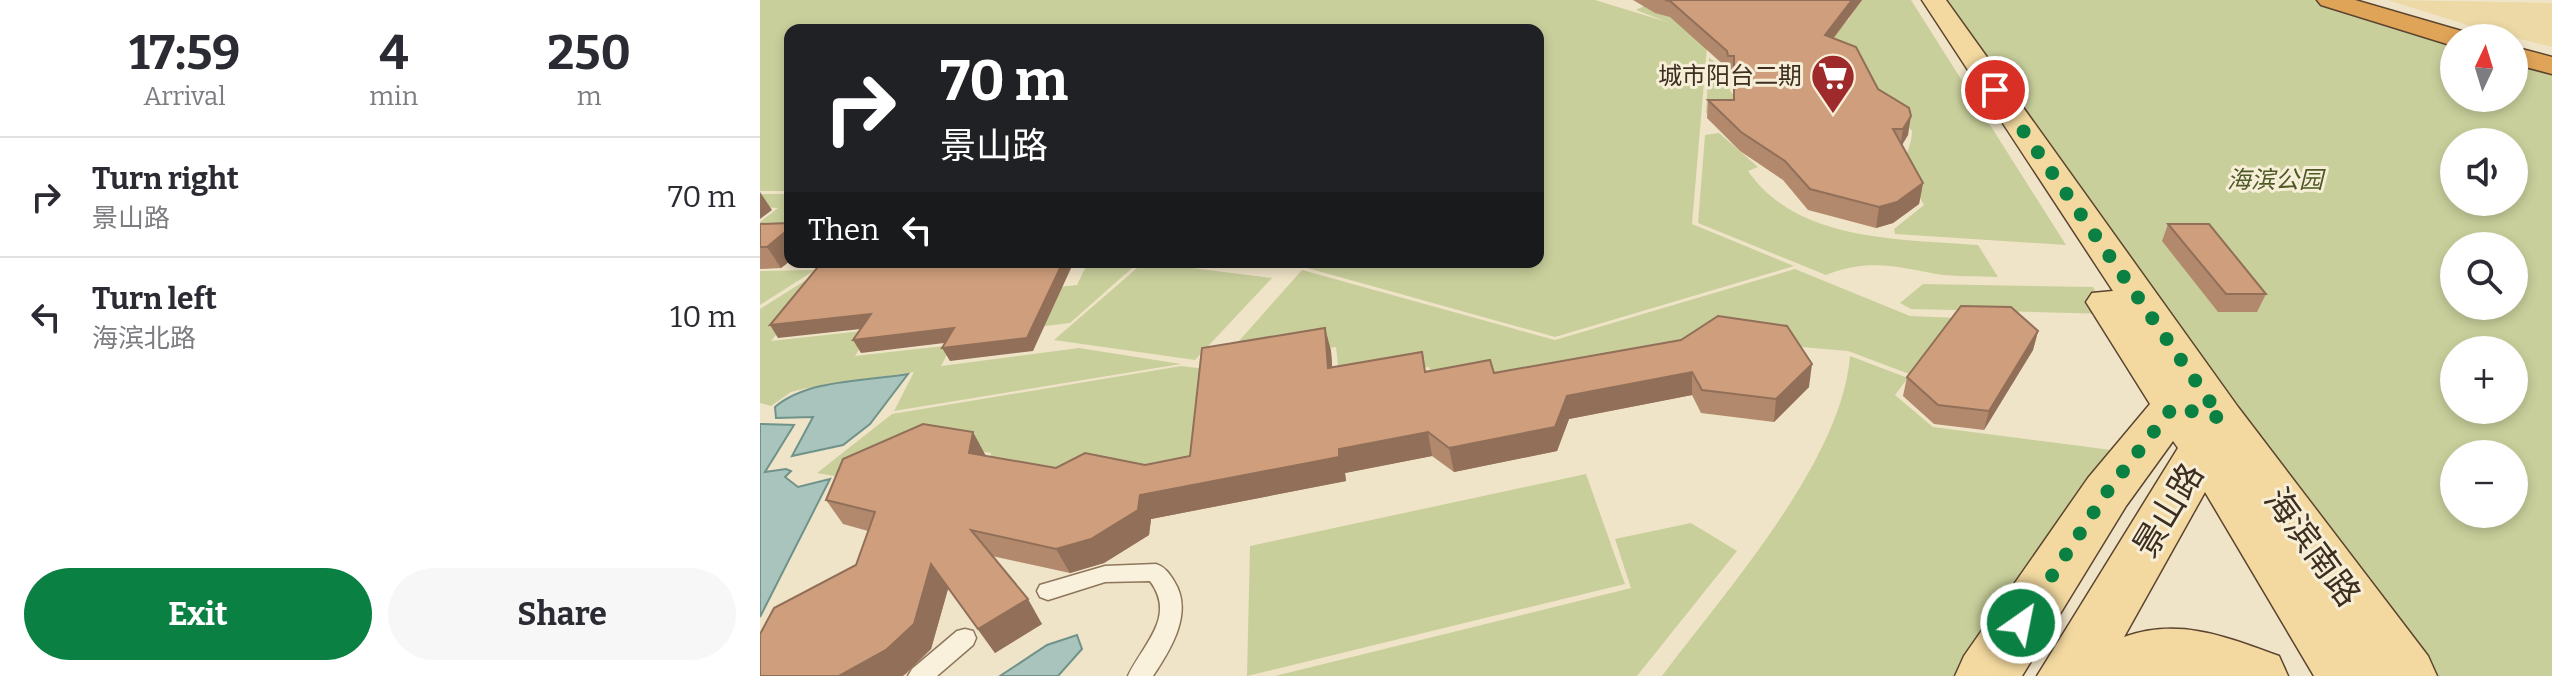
<!DOCTYPE html>
<html lang="en">
<head>
<meta charset="utf-8">
<style>
	body { margin:0; font-family:Bitter,"Noto Sans SC",serif; background:#f7f7f7; color:#2b2b33; height:100vh; display:flex; flex-direction:column; font-size:30px; white-space:nowrap }
	* { box-sizing:border-box; margin:0 }
	p { font-size:26px; color:#7c7c81 }
	.icon { flex:none; width:44px; height:44px; fill:none; stroke:currentColor; stroke-width:2; stroke-linecap:round; stroke-linejoin:round }
	.map { position:relative; flex:1; overflow:hidden }
	.drawer { display:flex; flex-direction:column; background:#fff; width:760px }
	.drawer>* { flex:none }
	.banner { position:absolute; left:24px; top:24px; width:760px; height:244px; border-radius:16px; box-shadow:0 4px 12px #0003; background:#202124; color:#fff; overflow:hidden }
	.needle { width:52px; rotate:4deg }
	.fabs { position:absolute; left:1680px; top:24px; display:grid; gap:16px }
	.fabs a { display:grid; place-items:center; width:88px; height:88px; border-radius:50%; background:#fff; box-shadow:0 4px 12px #0003; font-size:40px }
	.pin { position:absolute; display:grid; place-items:center; width:68px; height:68px; color:#fff; margin:-34px; border:4px solid #fff; border-radius:50%; box-shadow:0 2px 8px #0007 }
	.me { position:absolute; width:88px; margin:-44px; rotate:33deg; stroke-linejoin:round; filter:drop-shadow(0 0 6px #0008) }
	.turn { display:flex; align-items:center; gap:28px; height:168px; padding:0 24px; font-size:36px }
	.turn .icon { width:104px; height:104px; stroke-width:2.5 }
	.turn b { display:block; font-size:56px; line-height:68px }
	.then { display:flex; align-items:center; height:76px; padding:0 24px; background:#0003; gap:16px; font-size:30px }
	.eta { display:flex; justify-content:space-evenly; align-items:center; height:136px; text-align:center }
	.eta b { font-size:48px; font-weight:700; line-height:56px }
	.primary-button { display:flex; gap:16px; margin-top:auto; padding:16px 24px }
	.primary-button a { flex:1; height:92px; border-radius:48px; background:#0b8043; color:#fff; font-size:32px; font-weight:700; line-height:92px; text-align:center }
	.primary-button a+a { background:#f7f7f7; color:#2b2b33 }
	ul { padding:0; list-style:none }
	li { display:flex; align-items:center; gap:24px; height:120px; padding:0 24px; border-top:2px solid #e1e1e2 }
	li div { flex:1 }
	li b { display:block; font-size:30px }
	li em { font-style:normal }
	main { display:flex; flex:1; min-height:0 }
	.map>svg:first-child { display:block }
</style>
</head>
<body>
<main>
<section class="drawer">
<div class="eta">
<div><b>17:59</b><p>Arrival</p></div>
<div><b>4</b><p>min</p></div>
<div><b>250</b><p>m</p></div>
</div>
<ul>
<li><svg class="icon" aria-label="right" viewBox="0 0 24 24"><path d="M7 20v-9h11M14 6l5 5-5 5"/></svg><div><b>Turn right</b><p>景山路</p></div><em>70 m</em></li>
<li><svg class="icon" aria-label="left" viewBox="0 0 24 24"><path d="M17 20v-9H6M10 6l-5 5 5 5"/></svg><div><b>Turn left</b><p>海滨北路</p></div><em>10 m</em></li>
</ul>
<div class="primary-button"><a>Exit</a><a>Share</a></div>
</section>
<div class="map">
<svg width="1792" height="676" viewBox="0 0 1792 676">
	<rect width="100%" height="100%" fill="#f0e4c8"/>
	<g fill="#c9cf9b" fill-rule="evenodd">
		<polygon points="0,0 835,0 907,22 876,10 884,6 899,9 948,35 932,224 1034,266 795,337 540,266 512,262 778,262 778,30 30,30 30,191 0,191"/>
		<path d="M1079 0H1151L1306 245 1135 234 1134 229 1164 205C1158 193 1144 177 1145 163 1146 151 1152 144 1152 131L1072 36 1090 18Z"/>
		<path d="M1174 0H1568L1694 38V98H1754V55L1792 66V676H1647ZM1694 142H1754V202H1694ZM1694 246H1754V306H1694ZM1694 350H1754V410H1694ZM1694 454H1754V514H1694Z"/>
		<polygon points="949,58 961,65 965,74 971,75 970,91 979,100 954,117 946,113"/>
		<path d="M959 133 998 167 988 171C1037 242 1140 239 1218 245L1238 277C1218 276 1196 277 1176 274 1135 266 1106 259 1066 275L938 223 945 135Z"/>
		<polygon points="0,194 30,194 30,242 0,243 0,222 18,208 0,207"/>
		<polygon points="328,262 379,262 310,323 268,328 237,294 317,285"/>
		<polygon points="384,262 512,278 435,360 294,340"/>
		<polygon points="1035,269 1150,316 1199,318 1152,375 1088,351 1030,346 675,390 669,367 580,384 576,347 456,367 542,270 795,340"/>
		<polygon points="55,270 0,305 0,271"/>
		<polygon points="57,273 42,303 11,341 111,330 95,356 192,345 181,366 319,348 421,364 134,411 154,372 47,388 31,392 11,406 0,403 0,309"/>
		<polygon points="1163,284 1333,287 1349,314 1151,309 1140,303"/>
		<path d="M1090 356 1148 378 1135 395 1173 427 1367 452 1215 676H902C965 592 1082 461 1090 356Z"/>
		<polygon points="421,366 446,369 434,480 228,474 231,453 178,444 98,480 57,473 132,414"/>
		<polygon points="826,474 865,584 487,676 490,546"/>
		<polygon points="931,523 977,551 877,676 515,676 871,588 855,539"/>
	</g>
	<polygon fill="#ecd9a5" points="1628,0 1792,3 1792,47 1720,29"/>
	<g fill="#a9c4bc" stroke="#6f938a" stroke-width="2">
		<path d="M148 374 110 424 83 445 32 456 53 417 16 418 15 407C48 379 107 381 148 374Z"/>
		<polygon points="0,424 34,425 5,472 26,469 31,471 25,477 38,487 70,479 0,617"/>
		<polygon points="317,635 322,649 298,676 240,676 287,645"/>
	</g>
	<g fill="none" stroke-linecap="round" stroke-linejoin="round">
		<g stroke="#8d765c" stroke-width="3">
			<g id="lane">
				<path d="M396 564C405 567 409 573 414 581 434 612 411 649 393 676H368C383 644 417 617 390 581L345 582 288 600 280 597 277 591 280 585 345 566Z"/>
				<polygon points="205,629 213,631 216,638 213,645 177,676 148,676 152,669 197,631"/>
			</g>
		</g>
		<g stroke="#5b4430" stroke-width="3">
			<path id="primary" d="M1162 0H1186L1478 407 1668 656 1677 676H1554L1445 492 1364 637C1419 617 1467 637 1519 656L1528 676H1277L1418 448 1413 441 1366 506 1262 676H1195L1204 656 1328 478 1390 404 1326 302 1332 293 1353 291Z"/>
		</g>
		<g stroke="#5b4430" stroke-width="3">
			<g id="highway">
				<polygon points="1557,0 1595,0 1705,32 1709,38 1694,38 1694,45 1687,44 1561,5"/>
				<polygon points="1754,47 1792,57 1792,74 1754,64"/>
			</g>
		</g>
		<use href="#lane" fill="#faf1dc" fill-rule="evenodd"/>
		<use href="#primary" fill="#f3d9a0" fill-rule="evenodd"/>
		<use href="#highway" fill="#e0a458" fill-rule="evenodd"/>
	</g>
	<g fill="#b2896c">
		<polygon points="873,0 1102,0 1074,38 1118,89 1148,135 1142,145 1163,183 1159,204 1133,223 1116,228 1048,210 1023,180 980,151 947,118 948,100 973,100 973,74 967,74 967,68 910,17 895,13"/>
		<polygon points="30,223 30,261 21,268 0,269 0,224"/>
		<polygon points="1408,224 1506,294 1497,312 1458,312 1402,241"/>
		<polygon points="565,328 571,351 572,367 734,373 921,340 1049,387 1014,422 941,413 932,395 809,419 797,451 694,472 672,456 585,473 586,481 391,519 389,535 344,563 310,573 232,556 282,624 235,653 188,589 171,649 145,675 96,565 108,531 83,524 66,500 226,456 296,468 385,465 430,456"/>
		<polygon points="1278,331 1273,350 1224,430 1174,424 1143,396 1147,377"/>
	</g>
	<g fill="#916f58">
		<polygon points="1092,0 1102,0 1063,51 1065,35"/>
		<polygon points="1151,116 1148,135 1140,148 1143,129"/>
		<polygon points="1163,183 1159,204 1133,223 1116,228 1119,207"/>
		<polygon points="0,192 12,210 0,219"/>
		<polygon points="30,228 30,261 21,268 7,247"/>
		<polygon points="303,262 310,262 312,266 273,351 190,361 182,348"/>
		<polygon points="111,314 119,327 18,338 10,325"/>
		<polygon points="194,328 201,341 101,353 93,340"/>
		<polygon points="565,328 571,351 574,391 568,368"/>
		<polygon points="1278,331 1273,350 1224,430 1229,411"/>
		<polygon points="1052,364 1049,387 1014,422 1016,399"/>
		<polygon points="932,372 932,395 809,419 797,451 694,472 689,448 807,396"/>
		<polygon points="213,432 226,456 223,478 209,453"/>
		<polygon points="668,432 672,456 585,473 586,481 391,519 389,535 344,563 310,573 296,549 380,495 579,449"/>
		<polygon points="171,564 188,589 171,649 143,676 79,676"/>
		<polygon points="268,599 282,624 235,653 218,629"/>
	</g>
	<g fill="#cf9f7d" stroke="#916f58" stroke-width="2">
		<polygon points="905,0 1092,0 1065,35 1096,47 1118,89 1149,108 1151,116 1143,129 1133,129 1163,183 1137,202 1119,207 1050,189 1025,161 981,132 948,100 974,100 974,56 968,56 967,51 910,1"/>
		<polygon points="30,223 30,228 7,247 0,247 0,224"/>
		<polygon points="1408,224 1449,224 1506,294 1466,294"/>
		<polygon points="62,262 303,262 267,338 182,348 194,328 93,340 111,314 10,325"/>
		<polygon points="1201,306 1251,307 1278,331 1229,411 1178,405 1147,377"/>
		<polygon points="958,316 1027,326 1052,364 1016,399 942,390 932,372 807,396 795,427 689,448 668,432 579,449 579,457 380,495 378,510 331,539 296,549 211,530 268,599 218,629 171,564 154,624 126,650 79,676 0,676 0,634 14,608 96,565 115,512 66,500 83,459 163,424 213,432 209,453 296,468 325,453 385,465 430,456 442,348 565,328 568,368 662,352 665,372 730,360 734,373 921,340"/>
	</g>
	<g fill="none" stroke-linecap="round" stroke-linejoin="round">
		<polyline stroke="#0b8043" stroke-width="14" stroke-dasharray="0 25.2" points="1235,90 1461,418 1413,407 1347,492 1261,623"/>
	</g>
	<defs>
		<g id="supermarket-pin" transform="scale(2.3)"><path d="M0 17L-7.5 6A9.5 9.5 0 1 1 7.5 6Z" fill="#9e2a2b" stroke="#f7eed8"/><path d="M-6-5.5h2.5l.6 2H6L4.5 2H-2.5L-4.4-4H-6ZM-1.5 3.2a1.3 1.3 0 1 0 .1 0ZM3 3.2a1.3 1.3 0 1 0 .1 0Z" fill="#fff"/></g>
	</defs>
	<g fill-rule="evenodd">
		<use href="#supermarket-pin" x="1073" y="76"/>
	</g>
	<g text-anchor="middle" stroke-width="6" stroke-linejoin="round" paint-order="stroke">
		<g font-size="24" fill="#3d2e20" stroke="#f7eed8" text-anchor="end">
			<text x="1042" y="84">城市阳台二期</text>
		</g>
		<g font-size="24" font-style="italic" fill="#4d5a26" stroke="#f7eed8">
			<text x="1515" y="188">海滨公园</text>
		</g>
		<g font-size="34" fill="#3d2e20" stroke="#f7eed8">
			<text transform="translate(1408 510) rotate(-59)" y="12">景山路</text>
			<text transform="translate(1553 547) rotate(54)" y="12">海滨南路</text>
		</g>
	</g>
</svg>
<div class="fabs">
<a><svg class="needle" viewBox="-14 -14 28 28"><path d="M0-13l5 13h-10z" fill="#e53935"/><path d="M0 13l5-13h-10z" fill="#7c7c81"/></svg></a>
<a><svg class="icon" aria-label="sound" viewBox="0 0 24 24"><path d="M4 9h4l5-4v14l-5-4H4zM17 9q2 3 0 6"/></svg></a>
<a><svg class="icon" aria-label="search" viewBox="0 0 24 24"><circle cx="10" cy="10" r="6"/><path d="M15 15l6 6"/></svg></a>
<a>+</a>
<a>−</a>
</div>
<div class="pin" style="left:1235px;top:90px;background:#d93025"><svg class="icon" aria-label="arrive" viewBox="0 0 24 24"><path d="M6 21V4h12l-3 4 3 4H6"/></svg></div>
<svg class="me" style="left:1261px;top:623px" viewBox="-20 -20 40 40"><circle r="17" fill="#0b8043" stroke="#fff" stroke-width="3"/><path d="M0-11L8 9 0 5-8 9z" fill="#fff"/></svg>
<div class="banner">
<div class="turn"><svg class="icon" aria-label="right" viewBox="0 0 24 24"><path d="M7 20v-9h11M14 6l5 5-5 5"/></svg><div><b>70 m</b>景山路</div></div>
<div class="then">Then<svg class="icon" aria-label="left" viewBox="0 0 24 24"><path d="M17 20v-9H6M10 6l-5 5 5 5"/></svg></div>
</div>
</div>
</main>
</body>
</html>
